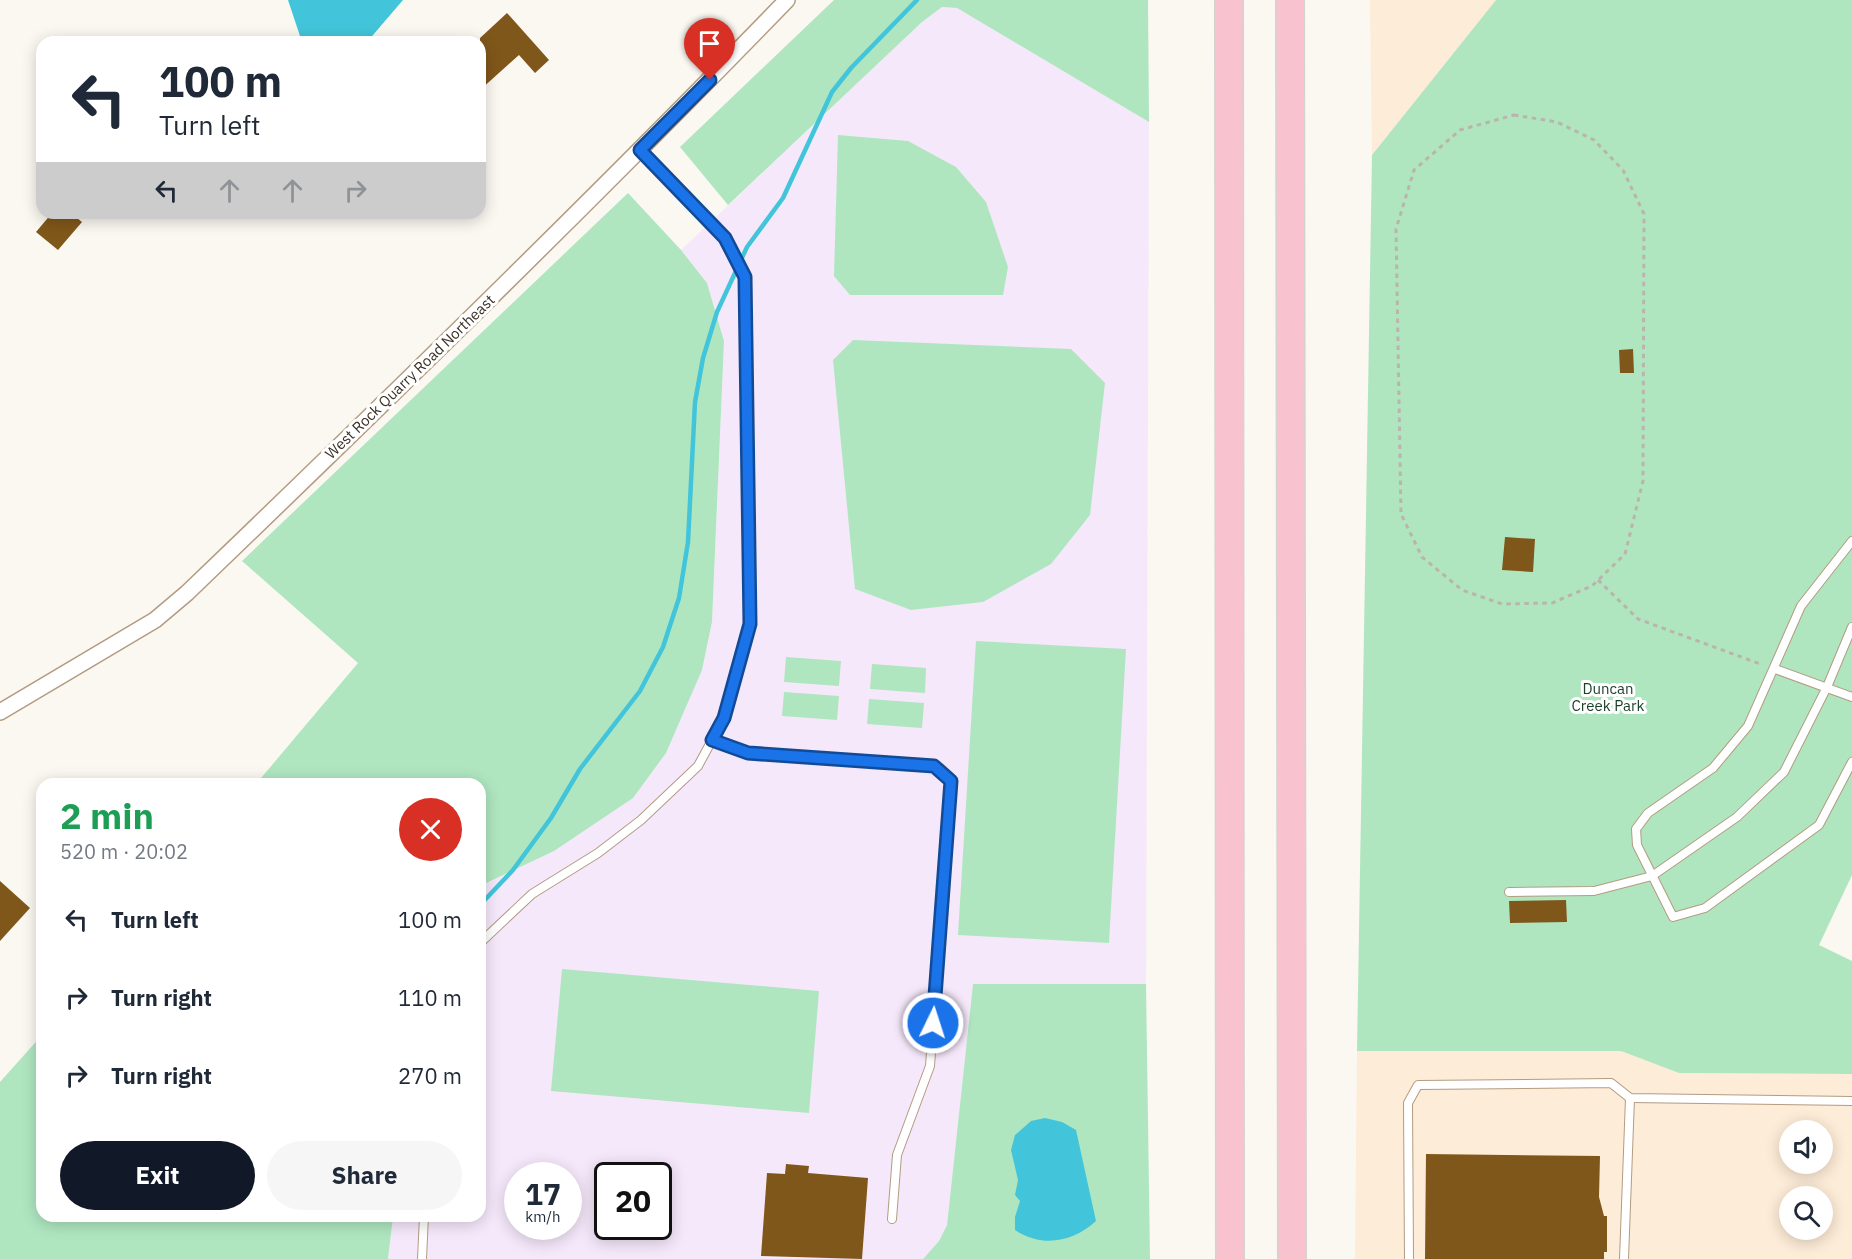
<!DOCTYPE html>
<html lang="en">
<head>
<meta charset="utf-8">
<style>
	body { margin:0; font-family:"IBM Plex Sans",sans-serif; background:#f6f6f7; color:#1f2937; height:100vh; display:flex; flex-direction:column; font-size:22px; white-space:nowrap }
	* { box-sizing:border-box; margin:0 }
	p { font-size:20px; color:#747a83 }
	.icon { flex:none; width:33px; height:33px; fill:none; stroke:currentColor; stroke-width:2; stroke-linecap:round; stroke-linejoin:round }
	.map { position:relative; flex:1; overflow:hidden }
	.drawer { position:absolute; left:36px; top:778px; width:450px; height:444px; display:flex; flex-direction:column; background:#fff; border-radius:18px; box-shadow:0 3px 15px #0003 }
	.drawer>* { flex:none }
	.hud { position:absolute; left:36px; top:36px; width:450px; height:183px; border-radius:18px; box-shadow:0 3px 15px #0003; background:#fff; color:#1f2937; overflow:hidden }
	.tools { position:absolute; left:1779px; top:1120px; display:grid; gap:12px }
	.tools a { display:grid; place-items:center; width:54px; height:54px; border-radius:50%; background:#fff; box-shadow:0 3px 15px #0003; font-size:30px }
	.speed { position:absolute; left:504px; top:1162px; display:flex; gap:12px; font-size:30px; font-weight:700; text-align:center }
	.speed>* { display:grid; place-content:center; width:78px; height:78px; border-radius:50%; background:#fff; box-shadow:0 3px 15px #0003; line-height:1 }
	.speed small { font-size:15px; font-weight:400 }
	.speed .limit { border:3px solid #111; border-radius:9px; background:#fff; color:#111 }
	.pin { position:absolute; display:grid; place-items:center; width:51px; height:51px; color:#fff; margin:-62px -26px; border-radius:50% 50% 50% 0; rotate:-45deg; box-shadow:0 0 6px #0007 }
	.pin .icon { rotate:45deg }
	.me { position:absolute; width:66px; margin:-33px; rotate:4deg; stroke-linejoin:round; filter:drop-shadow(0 0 4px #0008) }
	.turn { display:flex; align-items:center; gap:21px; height:126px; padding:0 24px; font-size:27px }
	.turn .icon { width:78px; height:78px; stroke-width:2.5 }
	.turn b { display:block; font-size:42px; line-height:51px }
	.lanes { display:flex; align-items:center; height:57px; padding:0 24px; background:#0003; justify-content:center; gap:30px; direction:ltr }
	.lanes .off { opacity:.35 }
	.round { display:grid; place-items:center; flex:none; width:63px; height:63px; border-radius:32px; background:#f6f6f7 }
	.summary { display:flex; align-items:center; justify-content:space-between; height:102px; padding:0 24px }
	h1 { font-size:36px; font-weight:700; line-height:45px; color:#1e9e55 }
	.primary-button { display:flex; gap:12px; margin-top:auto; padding:12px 24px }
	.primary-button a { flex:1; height:69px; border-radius:36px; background:#111827; color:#fff; font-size:24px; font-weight:700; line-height:69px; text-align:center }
	.primary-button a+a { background:#f6f6f7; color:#1f2937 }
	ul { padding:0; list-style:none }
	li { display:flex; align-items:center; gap:18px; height:78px; padding:0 24px }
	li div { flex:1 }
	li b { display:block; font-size:22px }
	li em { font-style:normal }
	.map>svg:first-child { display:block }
</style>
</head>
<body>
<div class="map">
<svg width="1852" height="1259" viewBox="0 0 1852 1259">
	<rect width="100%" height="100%" fill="#fbf7f1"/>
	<g fill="#fdecd7" fill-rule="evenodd">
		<polygon points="1370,0 1496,0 1372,155"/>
		<path d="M1357 1051H1621L1679 1073 1852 1074V1259H1355ZM1790 1131H1822V1164H1790ZM1790 1197H1822V1230H1790Z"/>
	</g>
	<path fill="#f6e8fb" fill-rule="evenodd" d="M942 7 957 8 1149 122 1146 984H973L947 1225 939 1241 923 1259H388L393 1217 480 1216V886L554 851 702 670 712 622 724 341 707 283 681 250 922 22ZM518 1176H568V1227H518ZM608 1176H658V1227H608Z"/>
	<g fill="#afe6c0">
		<polygon points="834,0 1148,0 1149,122 957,8 942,7 922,22 728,205 680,147"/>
		<polygon points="1496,0 1852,0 1852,875 1819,945 1852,961 1852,1074 1679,1073 1621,1051 1357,1051 1372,155"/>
		<polygon points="838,135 908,141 956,167 986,202 1008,267 1003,295 850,295 834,276"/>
		<polygon points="628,193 681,250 707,283 724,341 712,622 702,670 666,753 633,798 554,851 480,886 480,784 256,784 358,663 242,561"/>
		<polygon points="853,340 1071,349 1105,383 1090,515 1051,564 983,602 911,610 855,589 833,360"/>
		<polygon points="976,641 1126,649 1109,943 958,935"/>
		<polygon points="786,657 841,661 839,686 784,682"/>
		<polygon points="872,664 926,668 925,693 870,689"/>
		<polygon points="784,692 839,696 837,720 782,716"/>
		<polygon points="869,699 924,703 922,728 867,724"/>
		<polygon points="562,969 819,991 809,1113 551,1091"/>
		<polygon points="973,984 1146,984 1150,1259 923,1259 939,1241 947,1225"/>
		<polygon points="42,1035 42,1216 393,1217 388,1259 0,1259 0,1082"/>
	</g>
	<g fill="#42c5da">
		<polygon points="288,0 403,0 367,42 302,42"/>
		<path d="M1045 1118 1062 1122 1076 1130 1096 1221C1073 1242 1043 1248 1015 1230V1217L1020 1201 1015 1195 1018 1180 1011 1150 1015 1135 1031 1121Z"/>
	</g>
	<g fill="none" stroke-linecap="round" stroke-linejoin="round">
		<polyline stroke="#42c5da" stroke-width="4.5" points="480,905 513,870 551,818 580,769 640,691 663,647 679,598 688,542 695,402 703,358 717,312 747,247 783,198 832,92 851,68 917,0"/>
	</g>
	<g fill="#80571a">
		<polygon points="507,13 549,60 535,73 519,55 480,90 480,38"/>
		<polygon points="52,213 71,213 82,222 58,250 36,232"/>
		<polygon points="1633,349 1634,373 1620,373 1619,350"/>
		<polygon points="1505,537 1535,539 1533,572 1502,570"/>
		<polygon points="0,881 30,908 0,941"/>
		<polygon points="1566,900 1567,922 1510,923 1509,901"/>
		<polygon points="1426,1154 1600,1156 1599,1197 1604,1216 1607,1216 1607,1252 1604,1252 1604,1259 1425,1259"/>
		<polygon points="786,1164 809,1166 808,1173 868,1178 862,1259 761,1256 767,1173 785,1174"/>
	</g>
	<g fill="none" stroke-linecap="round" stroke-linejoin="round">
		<g stroke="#b39c81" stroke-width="10">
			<g id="service">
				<polyline points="1852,541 1801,606 1748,726 1713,768 1648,813 1636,829 1637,845 1673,917 1705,908 1819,825 1852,762"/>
				<polyline points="1775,669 1852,697"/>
				<polyline points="712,740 748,753 935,766 951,781 930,1066 897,1155 892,1219"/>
				<polyline points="1509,892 1594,891 1652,876 1737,817 1784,772 1827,687 1852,627"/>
				<polyline points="480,943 532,894 598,853 641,820 698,766 724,718 750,624 745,277 725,238 640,150"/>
				<polyline points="422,1259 424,1216"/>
				<polyline points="1409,1259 1408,1103 1418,1085 1611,1083 1630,1098 1852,1101"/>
				<polyline points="1624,1259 1630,1098"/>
			</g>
		</g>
		<g stroke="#b39c81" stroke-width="18">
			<path id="minor" d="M0 712 155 620 187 593C390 398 591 202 787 0"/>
		</g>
		<g stroke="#d4d2cf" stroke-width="30">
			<g id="motorway">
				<polyline points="1229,0 1230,1259"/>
				<polyline points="1290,0 1292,1259"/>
			</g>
		</g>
		<g stroke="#bab4ac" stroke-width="3" stroke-dasharray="4.5 4.5" stroke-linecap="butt">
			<polygon points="1514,115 1557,122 1594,140 1623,170 1644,214 1643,481 1625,554 1592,586 1552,603 1502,604 1462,590 1422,557 1401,514 1396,229 1414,170 1460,130"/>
			<polyline points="1598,580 1638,619 1763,665"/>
		</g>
		<use href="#service" stroke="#fff" stroke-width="8"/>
		<use href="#minor" stroke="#fff" stroke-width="15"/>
		<use href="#motorway" stroke="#f8c3cf" stroke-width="27"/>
	</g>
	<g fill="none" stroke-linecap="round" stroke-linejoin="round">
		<g stroke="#114b97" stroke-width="15">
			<polyline id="route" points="710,80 640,150 725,238 745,277 750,624 724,718 712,740 748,753 934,766 951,781 933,1023"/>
		</g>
		<use href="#route" stroke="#1a73e8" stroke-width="10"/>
	</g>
	<g text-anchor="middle" stroke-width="6" stroke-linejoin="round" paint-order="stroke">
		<g font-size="15" fill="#3b3126" stroke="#fff">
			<text transform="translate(410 377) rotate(-44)" y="5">West Rock Quarry Road Northeast</text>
		</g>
		<g font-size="15" fill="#1b3e28" stroke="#fff">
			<text x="1608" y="694">Duncan<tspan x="1608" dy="17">Creek Park</tspan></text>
		</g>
	</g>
</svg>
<div class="tools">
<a><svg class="icon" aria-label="sound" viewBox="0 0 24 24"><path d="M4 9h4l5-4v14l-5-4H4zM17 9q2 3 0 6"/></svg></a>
<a><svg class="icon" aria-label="search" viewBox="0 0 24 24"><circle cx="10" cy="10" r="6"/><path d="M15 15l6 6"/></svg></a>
</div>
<div class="speed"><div>17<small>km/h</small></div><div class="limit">20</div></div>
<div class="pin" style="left:710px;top:80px;background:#d93025"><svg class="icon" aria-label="arrive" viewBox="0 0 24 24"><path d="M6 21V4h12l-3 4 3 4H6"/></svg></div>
<svg class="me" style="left:933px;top:1023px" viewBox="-20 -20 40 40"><circle r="17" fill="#1a73e8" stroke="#fff" stroke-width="3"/><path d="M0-11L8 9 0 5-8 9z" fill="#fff"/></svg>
<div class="hud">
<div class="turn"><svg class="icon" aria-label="left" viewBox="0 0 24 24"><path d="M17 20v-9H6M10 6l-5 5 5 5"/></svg><div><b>100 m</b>Turn left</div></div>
<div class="lanes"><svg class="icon" aria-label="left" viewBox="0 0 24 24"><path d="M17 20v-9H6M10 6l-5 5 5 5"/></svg><svg class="icon off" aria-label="ahead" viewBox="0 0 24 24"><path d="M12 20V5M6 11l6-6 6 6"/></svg><svg class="icon off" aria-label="ahead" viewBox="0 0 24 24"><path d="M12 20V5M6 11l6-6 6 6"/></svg><svg class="icon off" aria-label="right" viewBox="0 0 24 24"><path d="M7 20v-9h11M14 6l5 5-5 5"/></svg></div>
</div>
<section class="drawer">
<div class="summary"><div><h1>2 min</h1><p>520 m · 20:02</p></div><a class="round" style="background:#d93025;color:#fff"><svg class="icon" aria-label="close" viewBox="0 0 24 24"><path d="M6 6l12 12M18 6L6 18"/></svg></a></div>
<ul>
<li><svg class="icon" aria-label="left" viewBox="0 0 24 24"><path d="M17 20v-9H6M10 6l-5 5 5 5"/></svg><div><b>Turn left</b></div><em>100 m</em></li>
<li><svg class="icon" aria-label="right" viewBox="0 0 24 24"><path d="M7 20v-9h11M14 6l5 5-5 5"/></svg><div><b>Turn right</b></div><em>110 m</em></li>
<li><svg class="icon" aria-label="right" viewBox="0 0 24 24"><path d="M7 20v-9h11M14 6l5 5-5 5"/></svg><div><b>Turn right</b></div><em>270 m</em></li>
</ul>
<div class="primary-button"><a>Exit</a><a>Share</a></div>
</section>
</div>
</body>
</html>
